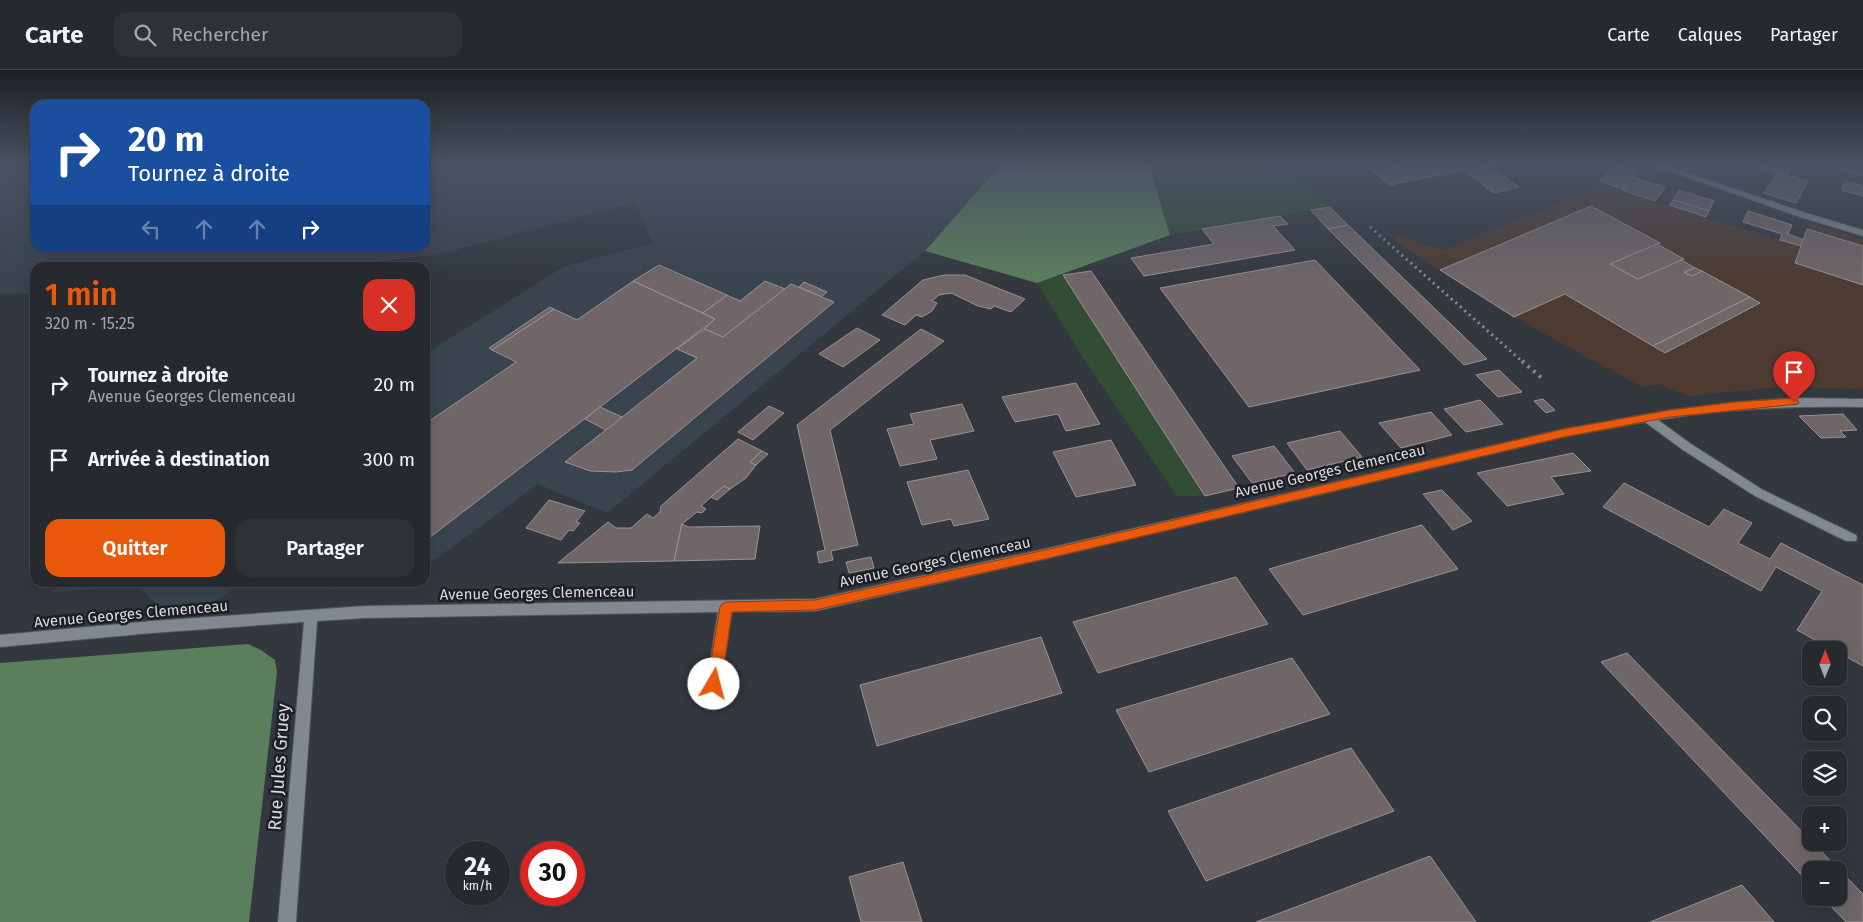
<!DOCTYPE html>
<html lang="fr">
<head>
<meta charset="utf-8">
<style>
	body { margin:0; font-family:"Fira Sans",sans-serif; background:#2e3237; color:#f1f3f6; height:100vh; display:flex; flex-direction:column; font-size:19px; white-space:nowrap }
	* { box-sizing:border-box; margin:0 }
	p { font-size:16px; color:#a4a7aa }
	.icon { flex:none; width:28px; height:28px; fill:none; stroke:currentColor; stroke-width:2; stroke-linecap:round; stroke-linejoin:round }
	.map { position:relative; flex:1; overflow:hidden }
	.side { position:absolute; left:30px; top:192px; width:400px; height:325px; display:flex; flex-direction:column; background:#262a2f; border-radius:15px; box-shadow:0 5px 20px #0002,0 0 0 1px #42464b }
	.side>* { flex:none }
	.guide { position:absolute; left:30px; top:30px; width:400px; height:152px; border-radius:15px; box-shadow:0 5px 20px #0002,0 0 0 1px #42464b; background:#1a4fa0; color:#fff; overflow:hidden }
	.needle { width:32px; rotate:1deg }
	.buttons { position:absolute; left:1802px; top:571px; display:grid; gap:10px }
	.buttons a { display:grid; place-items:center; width:45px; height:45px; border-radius:10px; background:#262a2f; box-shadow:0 5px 20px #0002,0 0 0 1px #42464b; font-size:25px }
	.speed { position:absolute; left:445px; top:771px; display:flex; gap:10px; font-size:25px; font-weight:700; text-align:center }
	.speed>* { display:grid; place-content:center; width:65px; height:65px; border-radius:50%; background:#262a2f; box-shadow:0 5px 20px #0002,0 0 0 1px #42464b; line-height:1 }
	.speed small { font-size:12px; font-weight:400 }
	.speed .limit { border:8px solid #d22; background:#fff; color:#111 }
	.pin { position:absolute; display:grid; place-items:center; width:42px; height:42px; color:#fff; margin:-51px -21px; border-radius:50% 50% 50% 0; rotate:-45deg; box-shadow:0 0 5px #0007 }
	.pin .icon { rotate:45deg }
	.me { position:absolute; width:55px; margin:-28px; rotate:8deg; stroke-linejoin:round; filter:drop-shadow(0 0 4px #0008) }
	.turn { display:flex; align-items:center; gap:18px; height:105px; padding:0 15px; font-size:22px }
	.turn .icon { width:65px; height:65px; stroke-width:2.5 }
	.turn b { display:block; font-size:35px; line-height:42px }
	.lanes { display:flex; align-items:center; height:48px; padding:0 15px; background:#0003; justify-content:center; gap:25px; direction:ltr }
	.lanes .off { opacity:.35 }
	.round { display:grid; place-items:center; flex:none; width:52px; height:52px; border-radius:15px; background:#2e3237 }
	.overview { display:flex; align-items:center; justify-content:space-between; height:85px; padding:0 15px }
	h1 { font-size:30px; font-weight:600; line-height:38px; color:#ea580c }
	.action { display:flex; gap:10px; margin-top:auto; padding:10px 15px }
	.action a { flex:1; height:58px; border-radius:15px; background:#ea580c; color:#fff; font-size:20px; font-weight:600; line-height:58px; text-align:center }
	.action a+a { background:#2e3237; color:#f1f3f6 }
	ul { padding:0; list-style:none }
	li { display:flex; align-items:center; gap:15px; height:75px; padding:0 15px }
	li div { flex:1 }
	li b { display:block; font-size:19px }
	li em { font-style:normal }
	header { display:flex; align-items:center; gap:30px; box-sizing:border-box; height:70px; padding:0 25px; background:#262a2f; border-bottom:1px solid #42464b }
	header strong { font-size:24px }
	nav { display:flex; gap:28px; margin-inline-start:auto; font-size:18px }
	.search { width:350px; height:45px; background:#2e3237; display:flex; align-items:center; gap:12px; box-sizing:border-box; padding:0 18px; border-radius:15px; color:#a4a7aa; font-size:19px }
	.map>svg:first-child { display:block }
</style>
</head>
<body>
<header>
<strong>Carte</strong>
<div class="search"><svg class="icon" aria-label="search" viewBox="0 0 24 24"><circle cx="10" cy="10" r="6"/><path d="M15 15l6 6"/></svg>Rechercher</div>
<nav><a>Carte</a><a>Calques</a><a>Partager</a></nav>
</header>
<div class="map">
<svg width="1863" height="852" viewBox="0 0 1863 852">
	<rect width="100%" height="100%" fill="#33383f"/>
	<polygon fill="#4d3b31" points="1602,116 1803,177 1811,154 1863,170 1863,319 1780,317 1689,326 1659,314 1642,317 1514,247 1393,170 1399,165 1442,180"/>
	<g fill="#39444f">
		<polygon points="0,93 35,93 35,178 425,178 425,93 1002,93 925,181 607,443 538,414 425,497 425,284 563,197 652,173 636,132 440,184 327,198 35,198 35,224 0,224"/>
		<polygon points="65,513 65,512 243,513 213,532 159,536 136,515 49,523"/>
		<polygon points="321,513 404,513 329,519"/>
	</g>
	<g fill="#334d35">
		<polygon points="1148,93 1280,93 1330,137 1170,165"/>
		<polygon points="1063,205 1205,426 1177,426 1086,292 1037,213"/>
	</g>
	<g fill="#5b7f5d">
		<polygon points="1002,93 1148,93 1170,165 1037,213 925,181"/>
		<polygon points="248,574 261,580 275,590 277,602 249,852 0,852 0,593"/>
	</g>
	<g fill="#706668" stroke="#9b9193">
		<polygon points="1361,93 1394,93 1396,95 1406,93 1484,93 1519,117 1494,123 1463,100 1390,115"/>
		<polygon points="1616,93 1638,101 1622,119 1599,111"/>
		<polygon points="1748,93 1789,93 1794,94 1788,105"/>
		<polygon points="1841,97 1863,103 1863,104 1862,106 1839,100"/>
		<polygon points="1777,102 1808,111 1796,133 1764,123"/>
		<polygon points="1633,107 1665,117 1655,131 1624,121 1622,119"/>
		<polygon points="1845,111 1863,116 1863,126 1842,120"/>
		<polygon points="1679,120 1714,131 1709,141 1673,130"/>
		<polygon points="1673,130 1709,141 1706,147 1669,135"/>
		<polygon points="1591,136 1660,173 1610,194 1638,209 1680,189 1695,198 1684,202 1692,206 1702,201 1750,227 1653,276 1565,224 1514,247 1440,200"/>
		<polygon points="1330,137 1348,155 1328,159 1311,140"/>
		<polygon points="1748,141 1792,155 1788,164 1804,170 1801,176 1780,170 1782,164 1743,152"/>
		<polygon points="1280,146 1288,154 1273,156 1295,180 1144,206 1131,188 1214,174 1202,159"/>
		<polygon points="1348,155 1487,289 1464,295 1328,159"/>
		<polygon points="1807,159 1863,176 1863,215 1795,193"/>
		<polygon points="1657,174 1684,189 1638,209 1610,194"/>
		<polygon points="1315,190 1420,300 1249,337 1160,218"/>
		<polygon points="659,195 727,225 703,243 633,211"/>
		<polygon points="1695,198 1702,201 1692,206 1684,202"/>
		<polygon points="1091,201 1239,418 1205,426 1063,205"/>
		<polygon points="944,205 965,205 1025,229 1011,242 994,236 991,239 978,236 951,223 939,225 932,231 937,233 932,241 922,247 916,245 905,255 882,245 923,210"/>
		<polygon points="633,211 715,249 425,471 425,354 516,292 492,280 554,239 577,250"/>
		<polygon points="765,211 785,219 723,267 704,259 715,249 703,243 727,225 740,231"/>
		<polygon points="804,212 827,222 821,227 799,217"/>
		<polygon points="791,214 834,232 632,400 616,402 590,401 565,392 697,288 677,279 704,259 723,267"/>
		<polygon points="1750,227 1760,233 1665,283 1653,276"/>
		<polygon points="550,237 554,239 492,280 489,278"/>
		<polygon points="857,258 880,270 843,297 819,284"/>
		<polygon points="921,259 944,271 830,360 858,475 831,481 833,490 819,493 817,482 825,480 797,355"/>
		<polygon points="1499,300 1522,322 1498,327 1476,305"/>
		<polygon points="1076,313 1100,354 1066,361 1058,344 1015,352 1002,327"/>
		<polygon points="1543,329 1555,340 1546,343 1534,331"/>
		<polygon points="1480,330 1503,354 1466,362 1444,339"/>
		<polygon points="962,334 974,361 930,370 937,389 900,396 887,359 914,354 910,344"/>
		<polygon points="769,336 784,343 753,370 738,362"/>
		<polygon points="600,337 622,347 606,360 585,349"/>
		<polygon points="1431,342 1452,365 1401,378 1379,353"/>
		<polygon points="1843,344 1857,360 1840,361 1846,367 1821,368 1799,346"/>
		<polygon points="1340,361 1362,387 1307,400 1287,373"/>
		<polygon points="738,369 762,381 750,392 756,395 746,408 730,419 724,416 701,436 706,439 702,443 697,442 682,454 674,491 558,493 608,452 616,458 631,458 647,444 653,448 660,442 661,436"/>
		<polygon points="1111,370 1136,415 1076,427 1053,382"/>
		<polygon points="1274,376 1295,403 1252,413 1232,386"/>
		<polygon points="762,381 768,384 756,395 750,392"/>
		<polygon points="1573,383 1591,401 1551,407 1564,424 1507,436 1477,403"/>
		<polygon points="968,400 989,449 954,456 951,449 922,455 907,412"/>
		<polygon points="1624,413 1709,457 1724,439 1752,453 1738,473 1770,489 1781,473 1863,515 1863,596 1839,583 1839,580 1833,580 1797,560 1822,521 1776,497 1761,521 1603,437"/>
		<polygon points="724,416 730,419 717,430 711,427"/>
		<polygon points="1442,420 1472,451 1453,460 1423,424"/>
		<polygon points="549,430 585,441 576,452 580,453 573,461 569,460 561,470 526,458"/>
		<polygon points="682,454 688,457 760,456 755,489 674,491"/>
		<polygon points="1422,455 1458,499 1303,545 1269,499"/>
		<polygon points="871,487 874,498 849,503 846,492"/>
		<polygon points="1236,507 1268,554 1098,603 1073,552"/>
		<polygon points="1041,567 1062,623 877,676 860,615"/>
		<polygon points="1627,583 1863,824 1863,852 1846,852 1823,828 1839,828 1839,800 1811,800 1811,815 1601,592"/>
		<polygon points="1292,588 1330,644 1149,702 1116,640"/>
		<polygon points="1351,678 1394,741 1206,811 1168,741"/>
		<polygon points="1430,786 1476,852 1256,852"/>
		<polygon points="903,792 922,852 861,852 849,807"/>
		<polygon points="1742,815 1774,852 1650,852"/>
	</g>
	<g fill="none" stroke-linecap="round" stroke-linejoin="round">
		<g stroke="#4f5459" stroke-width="2">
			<g id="street">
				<polygon points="1647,93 1659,93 1806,143 1863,160 1863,166 1800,147"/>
				<path d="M1794 328 1863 329V337C1794 336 1726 338 1658 350L1691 374 1763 420 1856 465 1857 468 1856 471H1846L1755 426 1683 380 1645 352 1564 367 1045 489 815 541 732 542 718 632 716 637 711 638 706 637 704 632 718 542 365 548 317 551 296 852H278L304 552 152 563 0 577V565L152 551 365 536 815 529 1045 479 1564 359 1670 340 1735 332Z"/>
			</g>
		</g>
		<use href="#street" fill="#81888f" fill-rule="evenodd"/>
		<polyline stroke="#888d92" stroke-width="3" stroke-dasharray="2 4" stroke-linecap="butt" points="1370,157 1523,292"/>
		<polyline stroke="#888d92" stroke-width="4" stroke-dasharray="2.5 5" stroke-linecap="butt" points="1522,291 1544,310"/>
	</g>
	<linearGradient id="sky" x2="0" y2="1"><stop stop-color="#1c1f23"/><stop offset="0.44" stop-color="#4a5363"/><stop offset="1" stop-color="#4a5363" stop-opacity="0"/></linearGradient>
	<rect width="1863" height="212" fill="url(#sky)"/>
	<polygon fill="#ea580c" stroke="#983908" points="1794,328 1799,332 1798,334 1670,347 1564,367 1045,489 815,540 732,542 721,614 719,618 714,620 709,618 707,614 720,537 722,534 726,532 815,530 1045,480 1564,359 1670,340 1736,332"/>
	<g text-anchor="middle" stroke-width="5" stroke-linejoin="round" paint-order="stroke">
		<g font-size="15" fill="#d7dbdf" stroke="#1d1f22">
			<text transform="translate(1330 401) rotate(-13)" y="5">Avenue Georges Clemenceau</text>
			<text transform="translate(935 492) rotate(-12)" y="5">Avenue Georges Clemenceau</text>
			<text transform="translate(537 523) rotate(-1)" y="5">Avenue Georges Clemenceau</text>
			<text transform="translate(131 544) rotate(-5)" y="5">Avenue Georges Clemenceau</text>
		</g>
		<g font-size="18" fill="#d7dbdf" stroke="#1d1f22">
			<text transform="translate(279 697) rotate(-86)" y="6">Rue Jules Gruey</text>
		</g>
	</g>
</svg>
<div class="buttons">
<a><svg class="needle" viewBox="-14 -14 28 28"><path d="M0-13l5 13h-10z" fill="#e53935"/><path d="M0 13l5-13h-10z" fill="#a4a7aa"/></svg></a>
<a><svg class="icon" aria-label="search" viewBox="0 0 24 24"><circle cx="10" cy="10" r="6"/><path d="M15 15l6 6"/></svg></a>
<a><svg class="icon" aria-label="layers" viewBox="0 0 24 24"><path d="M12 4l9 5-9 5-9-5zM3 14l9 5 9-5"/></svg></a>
<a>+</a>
<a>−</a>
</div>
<div class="speed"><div>24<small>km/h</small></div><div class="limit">30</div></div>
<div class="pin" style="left:1794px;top:332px;background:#d93025"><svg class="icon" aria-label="arrive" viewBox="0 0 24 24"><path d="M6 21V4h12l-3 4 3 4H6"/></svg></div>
<svg class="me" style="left:714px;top:614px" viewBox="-20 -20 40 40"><circle r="19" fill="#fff"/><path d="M0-13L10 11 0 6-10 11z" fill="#ea580c"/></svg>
<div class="guide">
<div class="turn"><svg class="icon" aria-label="right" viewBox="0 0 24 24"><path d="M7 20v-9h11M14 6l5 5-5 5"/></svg><div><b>20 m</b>Tournez à droite</div></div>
<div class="lanes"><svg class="icon off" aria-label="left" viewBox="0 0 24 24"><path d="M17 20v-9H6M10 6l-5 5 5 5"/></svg><svg class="icon off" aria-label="ahead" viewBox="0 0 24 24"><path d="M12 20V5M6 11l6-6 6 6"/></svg><svg class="icon off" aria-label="ahead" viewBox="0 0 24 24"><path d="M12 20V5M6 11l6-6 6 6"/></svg><svg class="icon" aria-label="right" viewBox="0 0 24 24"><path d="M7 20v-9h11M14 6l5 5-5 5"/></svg></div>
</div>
<section class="side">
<div class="overview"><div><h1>1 min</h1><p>320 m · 15:25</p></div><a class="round" style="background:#d93025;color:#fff"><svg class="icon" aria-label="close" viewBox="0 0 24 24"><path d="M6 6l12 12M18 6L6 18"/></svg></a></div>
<ul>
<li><svg class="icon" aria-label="right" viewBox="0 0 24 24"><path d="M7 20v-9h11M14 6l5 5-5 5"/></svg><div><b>Tournez à droite</b><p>Avenue Georges Clemenceau</p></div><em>20 m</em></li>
<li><svg class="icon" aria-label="arrive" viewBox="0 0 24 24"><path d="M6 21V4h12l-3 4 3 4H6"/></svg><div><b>Arrivée à destination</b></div><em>300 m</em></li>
</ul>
<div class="action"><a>Quitter</a><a>Partager</a></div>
</section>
</div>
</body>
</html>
